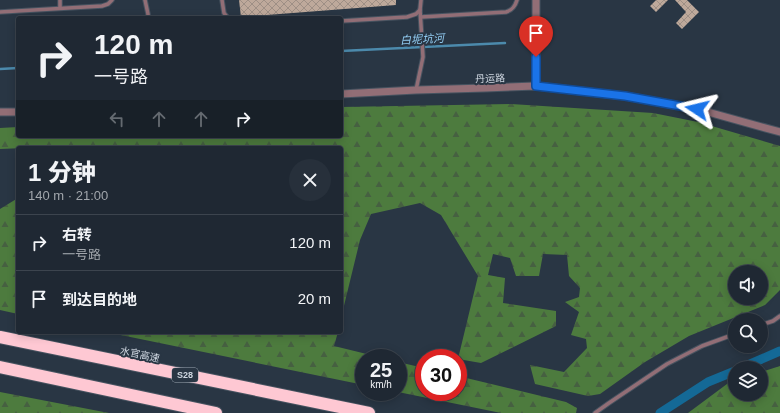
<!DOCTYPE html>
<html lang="zh">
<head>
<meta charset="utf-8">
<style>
	body { margin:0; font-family:Arial,"Noto Sans SC",sans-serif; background:#27303b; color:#f1f3f6; height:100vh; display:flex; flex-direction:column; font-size:15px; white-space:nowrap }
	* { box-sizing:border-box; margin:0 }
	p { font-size:13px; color:#a1a6ac }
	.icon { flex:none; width:22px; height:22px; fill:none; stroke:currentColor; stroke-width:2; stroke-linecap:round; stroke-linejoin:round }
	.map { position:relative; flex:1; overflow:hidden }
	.sheet { position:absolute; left:16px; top:146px; width:327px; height:188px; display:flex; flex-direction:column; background:#1f2833; border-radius:4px; box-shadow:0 2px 10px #0003,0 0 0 1px #3c444e }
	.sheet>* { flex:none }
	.hud { position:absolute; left:16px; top:16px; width:327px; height:122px; border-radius:4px; box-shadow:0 2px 10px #0003,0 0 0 1px #3c444e; background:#1f2833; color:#f1f3f6; overflow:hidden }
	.controls { position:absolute; left:728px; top:265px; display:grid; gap:8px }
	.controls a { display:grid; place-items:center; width:40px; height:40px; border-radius:50%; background:#1f2833; box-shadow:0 2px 10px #0003,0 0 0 1px #3c444e; font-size:20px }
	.speed { position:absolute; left:355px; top:349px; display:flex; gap:8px; font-size:20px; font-weight:700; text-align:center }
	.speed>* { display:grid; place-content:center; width:52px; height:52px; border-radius:50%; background:#1f2833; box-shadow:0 2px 10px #0003,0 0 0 1px #3c444e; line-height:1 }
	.speed small { font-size:10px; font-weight:400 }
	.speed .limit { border:6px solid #d22; background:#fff; color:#111 }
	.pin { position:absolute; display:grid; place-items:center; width:34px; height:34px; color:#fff; margin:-41px -17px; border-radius:50% 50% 50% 0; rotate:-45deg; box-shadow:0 0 4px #0007 }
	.pin .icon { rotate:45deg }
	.me { position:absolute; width:44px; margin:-22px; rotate:280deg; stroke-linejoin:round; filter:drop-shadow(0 0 3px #0008) }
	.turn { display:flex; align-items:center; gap:14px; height:84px; padding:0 12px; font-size:18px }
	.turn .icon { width:52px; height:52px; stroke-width:2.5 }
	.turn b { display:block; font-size:28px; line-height:34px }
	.lanes { display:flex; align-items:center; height:38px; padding:0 12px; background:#0003; justify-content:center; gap:20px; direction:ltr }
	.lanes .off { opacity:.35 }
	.round { display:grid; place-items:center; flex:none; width:42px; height:42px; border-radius:21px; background:#27303b }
	.overview { display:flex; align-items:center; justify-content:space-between; height:68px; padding:0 12px }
	h1 { font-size:24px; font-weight:800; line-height:30px }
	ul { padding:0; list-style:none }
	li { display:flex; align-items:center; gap:12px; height:56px; padding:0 12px; border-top:1px solid #3c444e }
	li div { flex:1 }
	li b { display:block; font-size:15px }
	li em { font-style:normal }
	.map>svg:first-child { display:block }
</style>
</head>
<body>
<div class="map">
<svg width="780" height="413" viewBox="0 0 780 413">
	<defs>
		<pattern id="forest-firs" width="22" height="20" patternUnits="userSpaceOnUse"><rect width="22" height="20" fill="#4d7b3e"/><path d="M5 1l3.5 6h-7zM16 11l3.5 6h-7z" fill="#466041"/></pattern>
		<pattern id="building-cross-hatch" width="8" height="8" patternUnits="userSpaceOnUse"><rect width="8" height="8" fill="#bea99b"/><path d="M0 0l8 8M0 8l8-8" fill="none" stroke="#9e8f85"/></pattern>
	</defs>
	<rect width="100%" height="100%" fill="#293644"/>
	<g fill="url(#forest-firs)" fill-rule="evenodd">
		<path d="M511 104 653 113 698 122 780 146V290L765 305 689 336 645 362 600 394 588 396 535 384 530 365 564 372 587 348 586 339 571 335 579 312 565 302 579 297 580 288 569 276 567 255 543 254 539 276H516L510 258 493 254 488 275 505 278 503 303 556 311V326L481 363 458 359 478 276 441 215 420 203 371 214 360 240 341 318V148H24L0 149V128L18 127V136H341V107ZM735 272H761V298H735Z"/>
		<polygon points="18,198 18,314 0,310 0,209"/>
		<polygon points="106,332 338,332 334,346 383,358 364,358 364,385"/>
		<polygon points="398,362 424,368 424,392 458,392 458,376 566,402 577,408 576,413 501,413 398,392"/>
		<polygon points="780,366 780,413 688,413 731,381 735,380 735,394 761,394 761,372"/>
		<polygon points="0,392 109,413 0,413"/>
	</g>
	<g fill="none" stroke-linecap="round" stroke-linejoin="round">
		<g stroke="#4c8aac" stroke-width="2.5">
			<polyline points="341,51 505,43"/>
			<polyline points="0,69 18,68"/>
		</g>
		<g stroke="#146996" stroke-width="9">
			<polyline points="741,368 780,351"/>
			<polyline points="660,413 708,382 735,371"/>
		</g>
	</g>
	<g fill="url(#building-cross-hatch)">
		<polygon points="239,0 396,0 396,5 241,17"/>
		<polygon points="656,0 668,0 656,12 650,6"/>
		<polygon points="675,0 687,0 699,12 682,29 676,23 686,12"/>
	</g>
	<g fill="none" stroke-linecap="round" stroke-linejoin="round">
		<g stroke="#475360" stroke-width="5.5">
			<g id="service">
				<polyline points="60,0 60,8"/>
				<polyline points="145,0 148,14 148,18"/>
				<polyline points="222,0 224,13 228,18"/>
				<polyline points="0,12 102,6 108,4 112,0"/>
				<path d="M421 17 506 12C512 10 515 7 517 0"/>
				<polyline points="341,21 407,17 416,14 420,10 421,0"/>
				<polyline points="416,90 423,57 420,10"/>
				<polyline points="761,325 773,321 780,316"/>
				<polyline points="595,413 609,403 667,364 702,346 735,334"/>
			</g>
		</g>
		<g stroke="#475360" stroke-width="9">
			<g id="minor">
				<polyline points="536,86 536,0"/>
				<polyline points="341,94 416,90 485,88 536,86 625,96 697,109 780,132"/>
				<polyline points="0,112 18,112"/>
			</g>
		</g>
		<g stroke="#475360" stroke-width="14">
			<g id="motorway">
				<polyline points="0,337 369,413"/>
				<polyline points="0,367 216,413"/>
			</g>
		</g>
		<use href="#service" stroke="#926e76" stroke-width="3.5"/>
		<use href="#minor" stroke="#926e76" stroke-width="7"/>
		<use href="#motorway" stroke="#fec8d3" stroke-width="12"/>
	</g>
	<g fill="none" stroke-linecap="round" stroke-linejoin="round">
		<g stroke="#114b97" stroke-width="10">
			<polyline id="route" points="536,57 536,86 625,96 697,109"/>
		</g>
		<use href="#route" stroke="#1a73e8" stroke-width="7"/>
	</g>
	<g text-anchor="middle" stroke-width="4" stroke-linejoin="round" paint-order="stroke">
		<rect fill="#293644" stroke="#9da7b2" stroke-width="1" x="172" y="368" width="26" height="14" rx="3"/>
		<g font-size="9" font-weight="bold" fill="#cfd7e1">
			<text x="185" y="378">S28</text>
		</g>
		<g font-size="10" fill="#cfd7e1" stroke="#293644">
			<text transform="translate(490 78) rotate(-2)" y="4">丹运路</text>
			<text transform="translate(140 354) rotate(12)" y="4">水官高速</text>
		</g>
		<g font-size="11" font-style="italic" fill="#91cbf1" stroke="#293644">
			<text transform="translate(422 39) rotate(-3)" y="4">白坭坑河</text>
		</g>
	</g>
</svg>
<div class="controls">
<a><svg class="icon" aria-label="sound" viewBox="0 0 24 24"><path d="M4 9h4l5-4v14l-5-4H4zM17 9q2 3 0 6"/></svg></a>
<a><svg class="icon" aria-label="search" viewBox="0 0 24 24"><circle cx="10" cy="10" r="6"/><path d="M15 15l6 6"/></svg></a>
<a><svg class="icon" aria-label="layers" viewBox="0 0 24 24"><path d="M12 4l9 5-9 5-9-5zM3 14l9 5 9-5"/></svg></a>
</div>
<div class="speed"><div>25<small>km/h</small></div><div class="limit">30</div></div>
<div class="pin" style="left:536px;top:57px;background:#d93025"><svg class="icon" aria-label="arrive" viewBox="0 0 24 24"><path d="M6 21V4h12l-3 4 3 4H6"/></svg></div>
<svg class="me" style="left:697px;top:109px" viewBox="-20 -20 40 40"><path d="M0-17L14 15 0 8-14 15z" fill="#1a73e8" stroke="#fff" stroke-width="4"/></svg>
<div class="hud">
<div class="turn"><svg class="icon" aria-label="right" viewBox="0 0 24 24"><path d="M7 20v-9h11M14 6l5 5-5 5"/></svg><div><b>120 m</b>一号路</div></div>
<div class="lanes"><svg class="icon off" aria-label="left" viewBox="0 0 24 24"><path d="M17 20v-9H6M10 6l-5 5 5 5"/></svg><svg class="icon off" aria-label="ahead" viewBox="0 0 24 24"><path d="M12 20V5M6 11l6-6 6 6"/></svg><svg class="icon off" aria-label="ahead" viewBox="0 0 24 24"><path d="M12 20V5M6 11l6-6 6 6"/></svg><svg class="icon" aria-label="right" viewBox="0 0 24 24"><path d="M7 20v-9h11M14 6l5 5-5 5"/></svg></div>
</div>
<section class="sheet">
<div class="overview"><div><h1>1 分钟</h1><p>140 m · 21:00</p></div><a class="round"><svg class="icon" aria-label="close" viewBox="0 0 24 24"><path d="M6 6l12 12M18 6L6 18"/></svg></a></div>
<ul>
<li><svg class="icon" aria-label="right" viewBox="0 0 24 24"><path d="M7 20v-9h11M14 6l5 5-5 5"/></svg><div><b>右转</b><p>一号路</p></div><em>120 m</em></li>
<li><svg class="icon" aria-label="arrive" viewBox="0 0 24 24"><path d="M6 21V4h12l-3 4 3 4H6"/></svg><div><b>到达目的地</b></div><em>20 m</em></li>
</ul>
</section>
</div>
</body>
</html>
